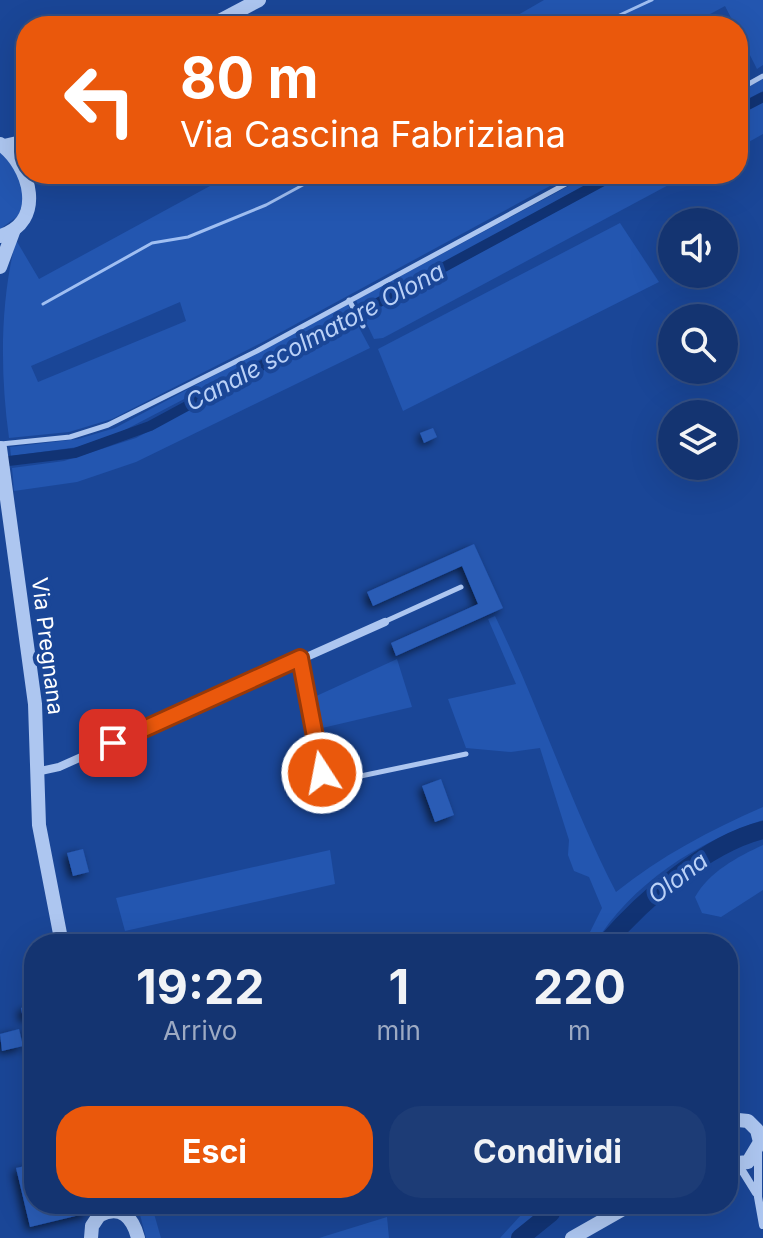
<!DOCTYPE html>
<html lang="it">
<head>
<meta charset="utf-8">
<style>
	body { margin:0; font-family:Inter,sans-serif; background:#1d3c76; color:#f1f3f6; height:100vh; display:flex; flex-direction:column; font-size:30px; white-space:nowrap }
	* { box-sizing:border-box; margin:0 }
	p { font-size:26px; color:#9daac3 }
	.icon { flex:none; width:44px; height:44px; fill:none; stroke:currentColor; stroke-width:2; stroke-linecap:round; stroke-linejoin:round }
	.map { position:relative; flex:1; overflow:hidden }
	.drawer { position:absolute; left:24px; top:934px; width:714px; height:280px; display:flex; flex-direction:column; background:#143471; border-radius:32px; box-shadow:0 8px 32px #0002,0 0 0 2px #334f84 }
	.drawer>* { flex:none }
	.hud { position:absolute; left:16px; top:16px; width:732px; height:168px; border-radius:32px; box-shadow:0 8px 32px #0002,0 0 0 2px #334f84; background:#ea580c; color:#fff; overflow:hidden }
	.tools { position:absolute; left:658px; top:208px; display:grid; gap:16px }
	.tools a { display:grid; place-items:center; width:80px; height:80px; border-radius:50%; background:#143471; box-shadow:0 8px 32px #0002,0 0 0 2px #334f84; font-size:40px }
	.pin { position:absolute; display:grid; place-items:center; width:68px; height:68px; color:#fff; margin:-34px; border-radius:16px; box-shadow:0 4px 12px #0006 }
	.me { position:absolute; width:88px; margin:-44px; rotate:349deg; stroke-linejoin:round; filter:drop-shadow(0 0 6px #0008) }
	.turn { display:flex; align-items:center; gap:28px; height:168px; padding:0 32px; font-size:36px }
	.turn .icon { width:104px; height:104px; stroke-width:2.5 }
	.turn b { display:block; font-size:56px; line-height:68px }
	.eta { display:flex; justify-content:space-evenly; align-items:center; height:136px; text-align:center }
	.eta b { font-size:48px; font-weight:700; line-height:56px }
	.cta { display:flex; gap:16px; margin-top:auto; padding:16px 32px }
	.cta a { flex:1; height:92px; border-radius:32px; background:#ea580c; color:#fff; font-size:32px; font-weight:700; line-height:92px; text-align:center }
	.cta a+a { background:#1d3c76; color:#f1f3f6 }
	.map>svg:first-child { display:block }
</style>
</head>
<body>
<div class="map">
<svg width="763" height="1238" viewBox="0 0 763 1238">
	<defs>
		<filter id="shadow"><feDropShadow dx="-3.5" dy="3.5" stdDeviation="4" flood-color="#0009"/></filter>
	</defs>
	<rect width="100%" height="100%" fill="#1a4697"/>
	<g fill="#2356b0" fill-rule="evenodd">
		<polygon points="544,0 763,0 763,65 757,69 725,6 688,26 499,26"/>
		<polygon points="763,79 763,91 738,104 738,92"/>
		<polygon points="763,102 763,134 738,148 738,115"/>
		<path d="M0 152C21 167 29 192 18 216L0 229Z"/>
		<path d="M232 174H572L261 343 112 419 69 432 9 438C0 372 0 302 16 240L39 279ZM180 302 186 321 38 382 31 366Z"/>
		<polygon points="591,174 606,174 360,309 356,300"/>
		<polygon points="626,174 689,174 383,338 374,339 363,316"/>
		<polygon points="620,223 659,282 403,411 378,349"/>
		<polygon points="348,304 351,312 121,432 78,447 11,456 10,447 78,439 115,428"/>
		<polygon points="355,320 370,348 136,462 77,482 14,491 12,468 64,461 136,438"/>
		<path d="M495 616C539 706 570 803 616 892 661 856 710 830 763 807V820C698 841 630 885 595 944H584L602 908 589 877 574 871 568 855 569 840 540 748 511 752 466 748 448 699 516 684 488 619Z"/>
		<polygon points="397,659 412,707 318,729 312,698"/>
		<path d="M763 845V890L721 917 702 913 695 897C709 872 737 857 763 845Z"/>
		<polygon points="330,850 335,884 125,931 116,898"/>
		<polygon points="531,1204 546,1204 511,1238 500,1238"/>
		<polygon points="138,1207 153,1210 161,1238 146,1238"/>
		<polygon points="387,1217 389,1238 319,1238"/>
	</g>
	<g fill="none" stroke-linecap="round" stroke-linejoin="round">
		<g stroke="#a0bff2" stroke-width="3">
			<polyline points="596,26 652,0"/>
			<polyline points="43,304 152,243 188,237 266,205 323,174"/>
		</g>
		<g stroke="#113374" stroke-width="10">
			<polyline points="738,110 763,97"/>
			<polyline points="0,462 75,453 150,426 616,174"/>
		</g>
		<g stroke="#113374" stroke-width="18">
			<path d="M605 944C643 900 706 844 763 830"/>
			<polyline points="520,1238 551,1213 554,1204"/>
		</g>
	</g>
	<g fill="#295bb5" filter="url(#shadow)">
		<polygon points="433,428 437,437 424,443 420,433"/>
		<polygon points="474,544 503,608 396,656 391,643 478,604 462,566 373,606 367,592"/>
		<polygon points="441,779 454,815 435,822 422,786"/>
		<polygon points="83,849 89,872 73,876 67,853"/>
		<polygon points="34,1005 34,1016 23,1019 21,1008"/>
		<polygon points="34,1027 34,1059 33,1060 26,1029"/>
		<polygon points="19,1029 23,1046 2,1051 0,1034"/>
		<polygon points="34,1164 34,1204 85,1204 88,1213 30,1227 16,1168"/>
	</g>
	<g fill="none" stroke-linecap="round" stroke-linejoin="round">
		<g stroke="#adc6f0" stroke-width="5">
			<polyline points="738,90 763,76"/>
			<polyline points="349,300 363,326"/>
			<polyline points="1,444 70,437 108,425 257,351 584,174"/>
			<polyline points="386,621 461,587"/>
			<polyline points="300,660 324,779 332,782 466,754"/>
		</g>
		<g stroke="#adc6f0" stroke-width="8">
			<polyline points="36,772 59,767 385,622"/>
			<polyline points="758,1152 758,1197 763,1225"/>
			<polyline points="735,1166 743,1172 756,1193"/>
		</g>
		<g stroke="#adc6f0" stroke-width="14">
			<polyline points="210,26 259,0"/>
			<path d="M0 144C31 166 46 222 0 236"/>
			<polyline points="4,146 26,141"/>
			<polyline points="0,267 13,232"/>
			<polyline points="0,448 35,704 39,825 62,944"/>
			<polyline points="728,1119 748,1121 757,1130 760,1142 748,1162 728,1164"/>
			<path d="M100 1215C121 1204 133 1218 138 1238"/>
			<polyline points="91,1238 92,1226 104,1208"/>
			<polyline points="572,1238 632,1204"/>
		</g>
	</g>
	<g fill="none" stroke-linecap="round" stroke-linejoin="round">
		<g stroke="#983908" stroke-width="20">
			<polyline id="route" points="113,743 300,658 322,773"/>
		</g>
		<use href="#route" stroke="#ea580c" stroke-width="14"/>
	</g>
	<g text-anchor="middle" stroke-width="8" stroke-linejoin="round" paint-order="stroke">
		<g font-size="22" fill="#fff" stroke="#1a4697">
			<text transform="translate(48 646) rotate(83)" y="8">Via Pregnana</text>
		</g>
		<g font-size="24" font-style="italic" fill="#bad1f7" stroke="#1a4697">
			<text transform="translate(315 337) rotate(-28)" y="8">Canale scolmatore Olona</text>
			<text transform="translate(678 878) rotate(-37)" y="8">Olona</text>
		</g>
	</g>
</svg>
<div class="tools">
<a><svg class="icon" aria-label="sound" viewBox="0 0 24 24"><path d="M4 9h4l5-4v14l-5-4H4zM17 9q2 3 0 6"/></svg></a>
<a><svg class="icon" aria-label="search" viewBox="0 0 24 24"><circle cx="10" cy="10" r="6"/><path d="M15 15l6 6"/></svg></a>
<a><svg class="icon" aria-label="layers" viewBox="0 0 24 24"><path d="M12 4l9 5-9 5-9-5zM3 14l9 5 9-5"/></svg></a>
</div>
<div class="pin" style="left:113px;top:743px;background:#d93025"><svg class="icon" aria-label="arrive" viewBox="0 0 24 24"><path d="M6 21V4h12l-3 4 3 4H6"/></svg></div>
<svg class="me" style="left:322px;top:773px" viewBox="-20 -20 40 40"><circle r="17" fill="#ea580c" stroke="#fff" stroke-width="3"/><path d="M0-11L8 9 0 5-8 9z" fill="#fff"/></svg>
<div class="hud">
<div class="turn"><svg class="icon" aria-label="left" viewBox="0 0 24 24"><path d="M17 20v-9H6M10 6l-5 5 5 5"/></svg><div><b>80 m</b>Via Cascina Fabriziana</div></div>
</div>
<section class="drawer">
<div class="eta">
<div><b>19:22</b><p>Arrivo</p></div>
<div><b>1</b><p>min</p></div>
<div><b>220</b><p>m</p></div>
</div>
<div class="cta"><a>Esci</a><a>Condividi</a></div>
</section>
</div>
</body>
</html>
